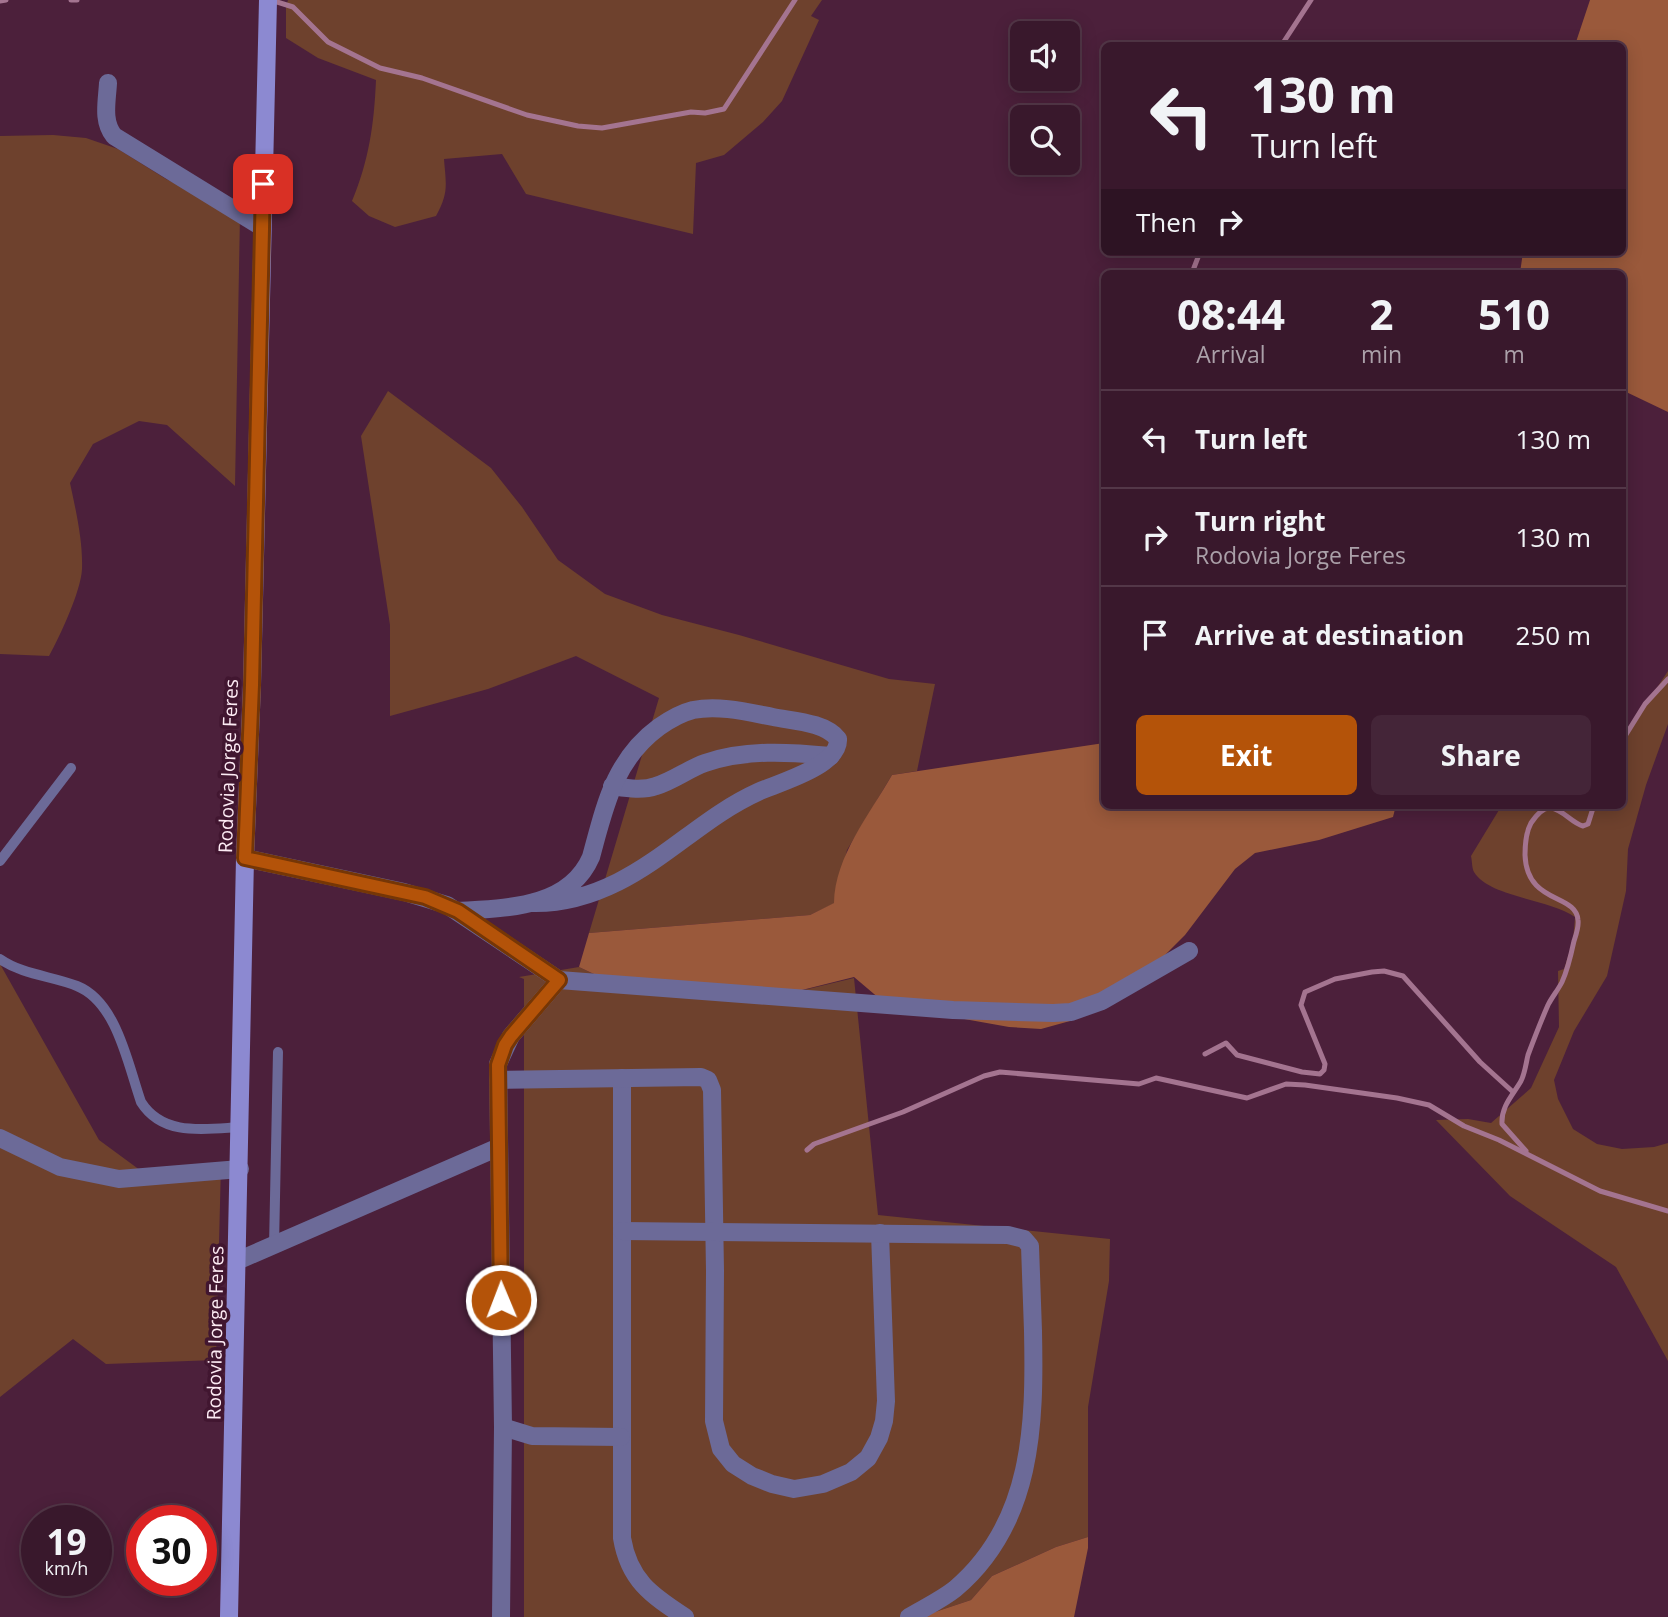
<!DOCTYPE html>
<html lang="en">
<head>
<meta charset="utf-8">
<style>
	body { margin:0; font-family:"Open Sans",sans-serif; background:#442538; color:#f1f3f6; height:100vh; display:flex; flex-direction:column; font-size:26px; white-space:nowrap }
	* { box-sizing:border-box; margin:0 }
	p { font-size:23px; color:#aba0a9 }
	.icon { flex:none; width:38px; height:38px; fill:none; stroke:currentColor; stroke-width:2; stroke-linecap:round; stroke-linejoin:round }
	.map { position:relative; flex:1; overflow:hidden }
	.details { position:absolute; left:1101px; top:270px; width:525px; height:539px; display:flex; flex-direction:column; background:#39182c; border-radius:10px; box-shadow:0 4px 18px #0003,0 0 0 2px #533748 }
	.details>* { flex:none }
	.hud { position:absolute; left:1101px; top:42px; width:525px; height:214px; border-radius:10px; box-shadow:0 4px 18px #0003,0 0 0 2px #533748; background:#39182c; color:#f1f3f6; overflow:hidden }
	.tools { position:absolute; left:1010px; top:21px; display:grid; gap:14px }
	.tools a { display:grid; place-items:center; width:70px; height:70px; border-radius:10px; background:#39182c; box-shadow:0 4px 18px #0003,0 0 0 2px #533748; font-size:35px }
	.speed { position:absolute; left:21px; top:1505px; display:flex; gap:14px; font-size:35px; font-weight:700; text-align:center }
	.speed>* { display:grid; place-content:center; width:91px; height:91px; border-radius:50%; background:#39182c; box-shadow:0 4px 18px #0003,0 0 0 2px #533748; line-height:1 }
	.speed small { font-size:18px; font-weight:400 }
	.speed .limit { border:10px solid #d22; background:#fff; color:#111 }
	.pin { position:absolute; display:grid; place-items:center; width:60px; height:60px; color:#fff; margin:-30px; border-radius:14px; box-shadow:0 4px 10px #0006 }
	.me { position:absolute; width:77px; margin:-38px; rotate:359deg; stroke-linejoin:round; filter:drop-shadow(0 0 5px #0008) }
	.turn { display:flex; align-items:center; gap:24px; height:147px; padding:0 35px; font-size:32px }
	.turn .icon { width:91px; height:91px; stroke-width:2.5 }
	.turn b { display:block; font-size:49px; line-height:60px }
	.then { display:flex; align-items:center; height:66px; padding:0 35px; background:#0003; gap:14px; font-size:26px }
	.eta { display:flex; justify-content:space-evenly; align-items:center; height:119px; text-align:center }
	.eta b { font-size:42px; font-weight:700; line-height:49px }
	.button { display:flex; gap:14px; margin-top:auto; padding:14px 35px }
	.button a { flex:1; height:80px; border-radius:10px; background:#b45309; color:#fff; font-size:28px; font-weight:700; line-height:80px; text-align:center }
	.button a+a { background:#442538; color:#f1f3f6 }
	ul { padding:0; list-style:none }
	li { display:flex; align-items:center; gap:21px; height:98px; padding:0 35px; border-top:2px solid #533748 }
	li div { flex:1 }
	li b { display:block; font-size:26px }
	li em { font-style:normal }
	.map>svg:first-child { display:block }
</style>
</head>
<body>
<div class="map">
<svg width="1668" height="1617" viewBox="0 0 1668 1617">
	<rect width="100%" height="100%" fill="#4c203b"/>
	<g fill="#6e412d">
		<path d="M288 0H822L811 16 819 20 782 101 763 122 724 155 696 163 693 234 526 194 502 154 444 159C446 184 449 193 436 216L395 227 369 216 352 201C369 160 374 125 376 80L318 58 286 38V7Z"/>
		<path d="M53 135 86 138 118 149 166 179 240 215 235 486 167 425 139 421 93 444 70 483C76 511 83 541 82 569 81 591 60 636 49 656L0 654V136Z"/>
		<polygon points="388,391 491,468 522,507 558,560 605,594 662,615 739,635 889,679 935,684 917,771 892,775 847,850 835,903 810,915 589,933 659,698 576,656 488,689 390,716 390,625 361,436"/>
		<path d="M1668 671V724L1646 785 1628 849 1626 891 1607 976 1574 1031 1554 1080 1558 1099 1573 1129 1597 1144 1622 1149 1654 1147 1668 1143V1361L1616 1267 1510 1196 1436 1120 1468 1119 1491 1123 1531 1088 1559 1027 1558 971 1564 969 1573 941 1575 917C1549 899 1489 897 1474 872 1472 869 1472 860 1471 856L1502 805H1622V741Z"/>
		<polygon points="0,964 99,1140 148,1176 221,1165 216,1360 106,1364 73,1339 0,1397"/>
		<polygon points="579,967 611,982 758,1001 854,978 878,1215 1110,1239 1109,1281 1088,1407 1088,1537 1056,1547 992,1576 971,1600 920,1617 524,1617 524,979 519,977"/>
	</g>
	<g fill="#9a593b">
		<polygon points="1590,0 1668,0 1668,412 1622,390 1622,273 1520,273 1523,252 1622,252 1622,46 1575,45"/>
		<path d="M1104 743V805H1396L1393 817 1319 840 1255 853 1235 869 1185 935 1159 961 1070 1021 1041 1029 1009 1027 925 1012 887 1005 854 977 758 1001 611 982 579 967 589 933 810 915 834 903C835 856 870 814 892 775Z"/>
		<polygon points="1088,1537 1088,1548 1074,1617 920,1617 971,1600 992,1576 1056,1547"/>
	</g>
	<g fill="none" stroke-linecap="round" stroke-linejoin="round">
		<g stroke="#a47490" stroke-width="5">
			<polyline points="71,0 77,0"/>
			<polyline points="271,0 293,7 328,42 380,68 422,78 527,115 578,126 602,128 691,112 705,113 724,109 795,0"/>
			<polyline points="0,1 6,0"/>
			<polyline points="1281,46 1311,0"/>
			<polyline points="1192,273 1200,252"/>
			<polyline points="1622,741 1645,704 1668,679"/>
			<polyline points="1205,1054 1226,1043 1237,1055 1302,1072 1320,1074 1324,1070 1325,1064 1301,1005 1305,992 1335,979 1372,972 1384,971 1403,976 1480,1062 1513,1092"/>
			<polyline points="807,1150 814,1144 903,1112 984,1076 1000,1072 1139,1084 1156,1078 1247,1098 1286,1084 1305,1085 1397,1098 1429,1105 1464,1126 1499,1140 1600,1191 1668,1211"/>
			<path d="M1526 1151 1502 1124C1501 1106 1513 1095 1521 1081 1525 1073 1526 1063 1528 1055 1534 1039 1541 1021 1548 1005 1552 997 1558 990 1562 982 1568 969 1571 955 1574 941 1576 935 1579 927 1578 920 1576 893 1527 905 1525 855 1525 845 1526 832 1531 823 1535 817 1543 807 1551 808 1562 809 1572 823 1583 826L1588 824 1594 805"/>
		</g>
		<g stroke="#6c6a98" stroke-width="10">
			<polyline points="0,861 71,768"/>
			<path d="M0 959C23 975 52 976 77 986 117 1002 128 1065 141 1102 163 1137 205 1129 241 1127"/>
			<polyline points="274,1246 278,1052"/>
		</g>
		<g stroke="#6c6a98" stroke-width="18">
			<path d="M108 83C107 102 102 121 114 136L262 227"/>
			<path d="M612 786C626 788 642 791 656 786 673 781 688 769 705 763 745 749 790 752 831 756"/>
			<polyline points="245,858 404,892 447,905 559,980 953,1010 1053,1013 1071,1012 1102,1001 1189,951"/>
			<path d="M458 911C506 908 569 908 591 857 605 806 614 760 659 727 669 720 681 713 693 710 719 705 747 712 773 717 792 721 825 722 838 739 840 766 778 783 758 792 707 815 668 857 618 882 590 896 562 904 531 903"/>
			<path d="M622 1078V1538C629 1580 651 1595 685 1617"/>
			<polyline points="498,1080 701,1077 708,1080 712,1090 715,1271 714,1421 721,1449 733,1464 752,1476 772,1484 794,1489 823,1484 851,1472 868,1458 879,1438 884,1421 886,1401 880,1233"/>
			<polyline points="0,1138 60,1167 119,1179 240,1169"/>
			<path d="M622 1231 1008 1235 1024 1239 1030 1246C1031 1274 1032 1303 1033 1331 1035 1425 1033 1523 955 1589 941 1600 924 1608 909 1617"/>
			<polyline points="237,1261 499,1147"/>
			<polyline points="503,1427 532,1436 621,1437"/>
			<polyline points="501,1617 503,1427 498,1064 511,1036 559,980"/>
		</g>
		<polyline stroke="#8c89d1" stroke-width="18" points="229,1617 245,858 252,685 268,0"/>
	</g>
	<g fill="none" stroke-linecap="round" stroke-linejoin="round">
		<g stroke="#753606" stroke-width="18">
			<polyline id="route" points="263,184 252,685 245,858 425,897 458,911 559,980 511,1036 505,1045 498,1065 501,1300"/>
		</g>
		<use href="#route" stroke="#b45309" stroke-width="12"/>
	</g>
	<g text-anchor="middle" stroke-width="7" stroke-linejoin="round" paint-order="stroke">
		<g font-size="19" fill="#fdebf4" stroke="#411630">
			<text transform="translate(228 766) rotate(-88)" y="7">Rodovia Jorge Feres</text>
			<text transform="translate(215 1333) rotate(-89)" y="7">Rodovia Jorge Feres</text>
		</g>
	</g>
</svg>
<div class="tools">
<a><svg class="icon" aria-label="sound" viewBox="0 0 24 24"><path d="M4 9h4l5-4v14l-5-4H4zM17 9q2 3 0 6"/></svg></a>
<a><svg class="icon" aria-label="search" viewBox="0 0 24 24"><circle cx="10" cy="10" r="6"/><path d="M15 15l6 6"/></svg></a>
</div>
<div class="speed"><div>19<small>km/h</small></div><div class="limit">30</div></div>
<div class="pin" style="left:263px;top:184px;background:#d93025"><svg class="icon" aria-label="arrive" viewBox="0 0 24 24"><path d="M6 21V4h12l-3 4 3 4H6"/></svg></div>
<svg class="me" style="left:501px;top:1300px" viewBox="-20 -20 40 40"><circle r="17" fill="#b45309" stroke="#fff" stroke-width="3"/><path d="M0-11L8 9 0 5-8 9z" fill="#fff"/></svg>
<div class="hud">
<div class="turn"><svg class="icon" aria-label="left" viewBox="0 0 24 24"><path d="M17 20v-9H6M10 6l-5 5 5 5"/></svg><div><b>130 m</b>Turn left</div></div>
<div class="then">Then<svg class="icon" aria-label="right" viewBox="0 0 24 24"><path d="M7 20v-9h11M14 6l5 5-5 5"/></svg></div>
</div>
<section class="details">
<div class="eta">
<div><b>08:44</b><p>Arrival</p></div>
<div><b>2</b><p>min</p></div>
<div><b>510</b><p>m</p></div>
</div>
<ul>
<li><svg class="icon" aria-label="left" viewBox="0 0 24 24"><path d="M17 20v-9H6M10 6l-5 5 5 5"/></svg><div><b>Turn left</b></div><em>130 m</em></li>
<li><svg class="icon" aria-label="right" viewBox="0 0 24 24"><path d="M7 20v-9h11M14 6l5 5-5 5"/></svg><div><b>Turn right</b><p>Rodovia Jorge Feres</p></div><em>130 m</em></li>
<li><svg class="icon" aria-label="arrive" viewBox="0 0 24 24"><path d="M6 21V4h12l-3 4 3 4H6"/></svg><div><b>Arrive at destination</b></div><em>250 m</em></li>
</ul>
<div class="button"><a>Exit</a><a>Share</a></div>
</section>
</div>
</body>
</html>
